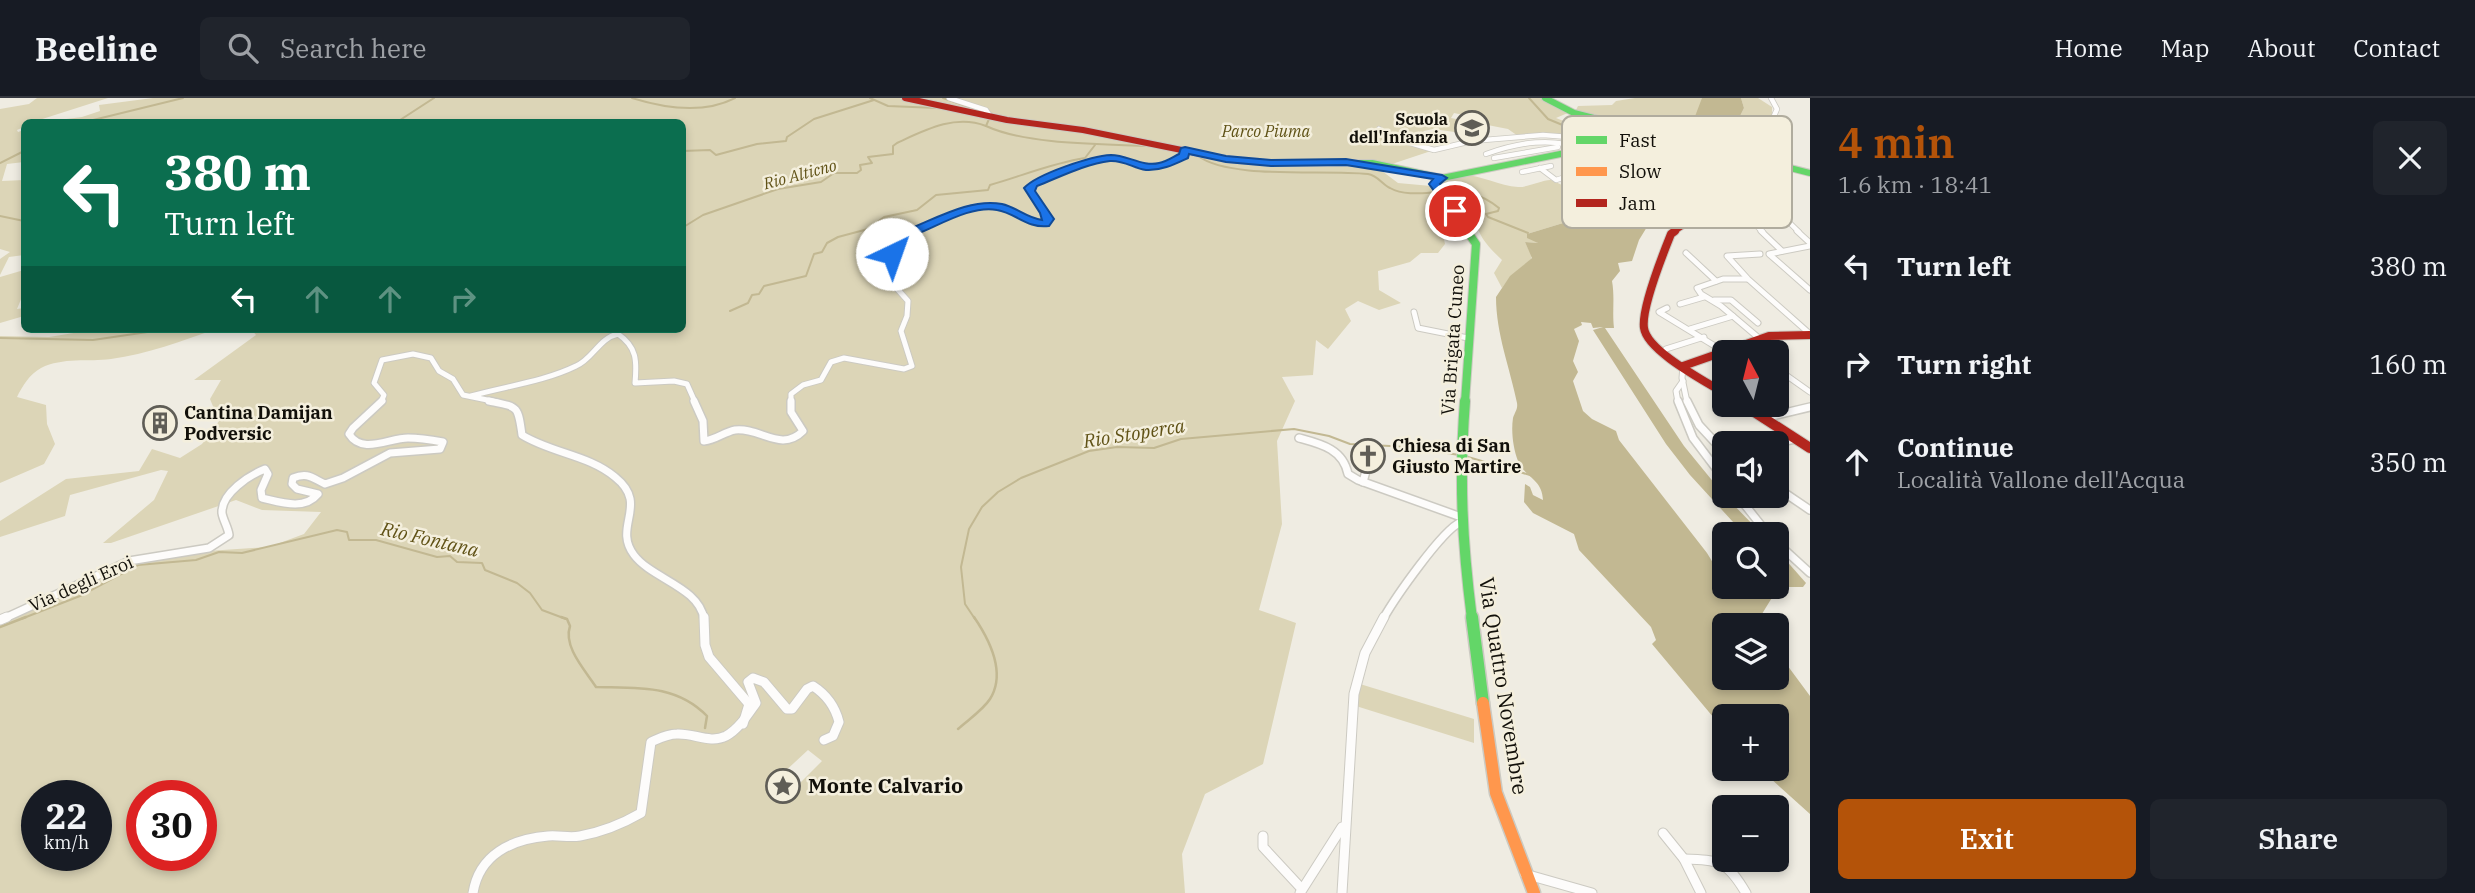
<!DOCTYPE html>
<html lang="en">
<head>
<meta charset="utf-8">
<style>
	body { margin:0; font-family:"IBM Plex Serif",serif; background:#20242c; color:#f1f3f6; height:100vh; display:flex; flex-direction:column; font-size:26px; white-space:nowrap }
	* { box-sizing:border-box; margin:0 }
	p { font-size:23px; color:#9ea1a6 }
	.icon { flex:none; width:38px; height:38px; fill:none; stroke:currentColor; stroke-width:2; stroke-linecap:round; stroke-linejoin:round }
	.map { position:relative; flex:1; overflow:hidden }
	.sheet { display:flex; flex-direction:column; background:#171b24; width:665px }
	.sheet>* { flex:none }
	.hud { position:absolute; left:21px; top:21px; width:665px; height:214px; border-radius:10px; box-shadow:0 4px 10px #0003; background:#0b6e4f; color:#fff; overflow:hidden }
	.needle { width:46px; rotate:353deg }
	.fabs { position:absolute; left:1712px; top:242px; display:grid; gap:14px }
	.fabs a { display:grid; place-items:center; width:77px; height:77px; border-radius:10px; background:#171b24; box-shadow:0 4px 10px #0003; font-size:35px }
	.speed { position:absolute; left:21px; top:682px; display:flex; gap:14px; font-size:35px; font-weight:700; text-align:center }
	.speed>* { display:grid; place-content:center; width:91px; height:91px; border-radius:50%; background:#171b24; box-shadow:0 4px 10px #0003; line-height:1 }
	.speed small { font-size:18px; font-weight:400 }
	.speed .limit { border:10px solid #d22; background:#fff; color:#111 }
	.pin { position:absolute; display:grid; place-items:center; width:60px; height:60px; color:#fff; margin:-30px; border:4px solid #fff; border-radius:50%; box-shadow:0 2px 7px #0007 }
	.me { position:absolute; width:77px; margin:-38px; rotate:42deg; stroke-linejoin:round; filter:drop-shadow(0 0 5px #0008) }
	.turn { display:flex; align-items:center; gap:24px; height:147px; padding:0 28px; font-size:32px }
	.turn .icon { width:91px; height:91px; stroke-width:2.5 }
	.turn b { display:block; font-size:49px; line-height:60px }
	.lanes { display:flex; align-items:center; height:66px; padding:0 28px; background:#0003; justify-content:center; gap:35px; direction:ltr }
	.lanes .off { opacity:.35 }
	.round { display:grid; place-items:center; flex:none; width:74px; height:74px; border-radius:10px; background:#20242c }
	.summary { display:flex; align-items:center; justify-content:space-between; height:119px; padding:0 28px }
	h1 { font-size:42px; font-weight:600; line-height:52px; color:#b45309 }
	.button { display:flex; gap:14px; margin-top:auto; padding:14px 28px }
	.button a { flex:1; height:80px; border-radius:10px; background:#b45309; color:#fff; font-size:28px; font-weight:600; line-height:80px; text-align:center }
	.button a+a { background:#20242c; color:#f1f3f6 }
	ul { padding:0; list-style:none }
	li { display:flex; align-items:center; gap:21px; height:98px; padding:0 28px }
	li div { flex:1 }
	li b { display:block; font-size:26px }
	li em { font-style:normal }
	header { display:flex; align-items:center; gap:42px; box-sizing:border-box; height:98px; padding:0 35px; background:#171b24; border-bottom:2px solid #363941 }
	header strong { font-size:33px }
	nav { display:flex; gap:38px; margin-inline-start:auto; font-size:24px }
	.search { width:490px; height:63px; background:#20242c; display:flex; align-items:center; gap:18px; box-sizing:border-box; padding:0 24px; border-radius:10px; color:#9ea1a6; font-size:26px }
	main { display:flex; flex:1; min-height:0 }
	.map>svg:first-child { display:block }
</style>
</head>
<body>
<header>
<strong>Beeline</strong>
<div class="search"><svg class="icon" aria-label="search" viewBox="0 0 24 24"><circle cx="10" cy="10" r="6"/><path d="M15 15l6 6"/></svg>Search here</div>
<nav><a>Home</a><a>Map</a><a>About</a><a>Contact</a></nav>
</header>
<main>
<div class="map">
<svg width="1810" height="795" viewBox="0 0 1810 795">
	<rect width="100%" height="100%" fill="#efece2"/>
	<g fill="#dcd5b7" fill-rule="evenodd">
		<polygon points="37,0 108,0 33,24 24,24 24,29 17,32 18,34 24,32 24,64 7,66 2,83 24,82 24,157 9,159 0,177 0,161 10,154 0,151 0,11 29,6"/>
		<path d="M153 0H1543L1570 14 1556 20 1581 30 1584 38H1518L1508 31 1467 23 1468 18 1454 15 1451 20 1461 22 1457 30 1490 39 1433 31 1424 33 1411 46 1431 53 1383 69 1382 73 1398 85 1442 89 1438 86C1462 64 1492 88 1518 89 1528 90 1548 79 1554 83 1564 88 1567 91 1579 89L1580 92 1613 51 1626 42 1625 39 1630 36 1660 34 1659 25 1639 30 1576 12 1578 8 1612 7 1616 3 1635 0H1702L1703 3 1694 21 1681 24C1673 41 1654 53 1650 73 1635 77 1579 110 1573 122L1527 136 1538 145 1525 144 1532 158 1531 161 1510 179 1502 190 1494 175 1502 162C1496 156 1490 151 1486 145 1472 127 1473 98 1440 122L1445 146 1438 155H1421L1410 164 1378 173 1379 192 1401 205 1379 212 1358 203 1345 211 1351 223 1328 251 1316 242 1313 277 1282 279 1295 303 1277 343 1282 426 1259 512 1296 525 1263 666 1205 696 1182 756 1185 795H0V522L129 463 193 454 269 449 304 436 321 414 262 412 236 402 111 445H103L154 402 168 373 161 372 70 397 65 418 0 439V423L66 381 139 373 152 351 180 360 202 346 219 323 210 301 221 282H194L256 237 251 231 260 234 281 231H682V24H43L82 19 100 13 99 7ZM808 652 822 663 783 702 767 690ZM37 698H96V758H37ZM142 698H201V758H142Z"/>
		<polygon points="1741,0 1758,0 1772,9 1772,17 1749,37 1731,27 1738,22 1744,10"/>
		<polygon points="24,172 24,194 17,211 24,210 24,218 0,225 0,179"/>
		<path d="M98 231H216C182 243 147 256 111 261 88 264 63 259 41 270 29 277 23 287 17 299L46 307 47 326 55 346 44 366 0 385V238L49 239Z"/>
		<polygon points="1360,586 1474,621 1474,645 1356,608"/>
	</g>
	<g fill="#c2b892">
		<path d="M1702 0H1741L1744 10 1738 22 1725 34 1706 38 1702 43 1699 49 1700 80 1691 98 1650 124 1639 142 1632 163 1618 165 1620 173 1612 183C1615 200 1612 213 1614 230H1605L1684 348 1724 397 1762 436H1744L1690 377 1666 346 1593 232 1603 229 1593 230 1591 225 1581 224 1582 227 1574 231 1579 243 1573 263 1578 274 1573 283 1583 313 1592 321 1616 333 1619 342 1707 455 1724 483V488H1728L1738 500 1739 494 1747 498 1764 497 1766 500 1768 496 1773 498 1757 524 1758 527H1724V579H1776V552L1810 598V716L1759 670H1776V618H1724V632L1652 546 1656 542 1651 529 1579 452 1574 436 1533 415 1524 404 1525 386 1530 389 1533 397 1543 402C1542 380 1525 380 1518 363 1513 350 1511 333 1513 320 1515 314 1518 311 1517 305 1510 270 1496 236 1496 199L1510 178 1532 160 1525 144 1538 145 1527 140V136L1573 122C1578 111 1585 112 1594 106 1611 93 1627 79 1650 73L1660 50 1670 44 1675 38 1674 28 1694 21Z"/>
		<polygon points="1776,451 1806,485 1803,489 1779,489 1776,485"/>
	</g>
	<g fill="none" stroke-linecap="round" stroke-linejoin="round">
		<g stroke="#c2b892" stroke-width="2">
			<path d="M632 0C664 10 704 16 735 0"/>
			<polyline points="870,0 888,8 937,10"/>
			<polyline points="943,0 981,13"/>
			<polyline points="1529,0 1548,21 1577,33 1619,35"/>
			<path d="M989 21 986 28C1027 47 1102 46 1148 48"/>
			<polyline points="85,24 183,0"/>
			<polyline points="397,24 434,0"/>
			<polyline points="1628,37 1661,51"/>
			<polyline points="682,53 710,52 716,57 757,46 786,43 787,39 814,21 874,2"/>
			<path d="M1198 58C1231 82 1324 71 1368 76 1377 77 1382 86 1390 90 1404 98 1423 95 1438 94"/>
			<polyline points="0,65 24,53"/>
			<path d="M1444 94C1465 92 1482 96 1499 110L1498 113 1486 116 1488 119 1528 135"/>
			<polyline points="0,118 24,123"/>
			<path d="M682 130 703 117 778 91 821 84 834 75H857L861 72 860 67 872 65 868 59 893 56V48L897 45C925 32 955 16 986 28"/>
			<path d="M730 213 748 205 752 197 759 196 764 188 806 178 814 156 822 154 827 145 838 139 868 131 884 119 917 112 936 97 988 92 990 87C1022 78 1052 65 1085 60L1095 47"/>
			<polyline points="0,240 93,242 168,231"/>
			<polyline points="1468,359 1530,377"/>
			<polyline points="21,521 80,498 138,467 196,462 219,454 242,455 337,432 347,434 349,442 376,442 437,459 450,458 457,464 482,465 485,472 517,485 530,495 542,512 566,521"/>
			<polyline points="975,521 965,506 961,469 969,431 982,409 998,394 1021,380 1089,353 1117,349 1154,350 1181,341 1294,331 1329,338 1350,346 1410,349 1459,357"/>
		</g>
		<g stroke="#c2b892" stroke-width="2.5">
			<path d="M561 519 567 521 570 528C563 549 585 572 596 589 637 590 676 586 707 618L705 630"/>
			<polyline points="0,529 26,519"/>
			<path d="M958 631C968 622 983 612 990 601 1007 574 989 541 974 519"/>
		</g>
		<g stroke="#cccac2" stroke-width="6">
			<g id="street-far3">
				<polyline points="949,0 986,12 990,18"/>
				<polyline points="1379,31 1390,39 1434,52 1472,43 1543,37 1608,42"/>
				<path d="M1486 56C1520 44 1551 39 1585 51"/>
				<polyline points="1738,56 1774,18 1777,11 1771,0"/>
				<polyline points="1494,60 1558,49"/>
				<polyline points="1540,70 1556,82 1575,76"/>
				<polyline points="1734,71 1799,134"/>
				<polyline points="1522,74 1551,68"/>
				<path d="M912 134C939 123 973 100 1003 110 1018 115 1028 126 1045 126L1048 121 1029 90C1053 74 1087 60 1116 60 1124 60 1130 64 1137 66 1154 71 1169 66 1184 58L1185 52"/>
				<polyline points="1763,134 1743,115 1781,118"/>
			</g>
		</g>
		<g stroke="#cccac2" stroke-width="7">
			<g id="street-far2">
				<polyline points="1761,133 1782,153"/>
				<polyline points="1797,133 1810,145"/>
				<polyline points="1810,148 1769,156 1810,192"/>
				<polyline points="1686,155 1716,183"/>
				<polyline points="1760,156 1727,158 1748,181 1810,236"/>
				<polyline points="1747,181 1723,181 1697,190 1701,196 1721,208 1760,241"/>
				<polyline points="1714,202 1731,202 1758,225"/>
				<polyline points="1680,206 1704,199"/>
				<polyline points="1667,210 1659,214 1723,253"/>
				<polyline points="1414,214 1418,230 1468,240"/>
				<polyline points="1690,231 1733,218"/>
				<polyline points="1666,251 1704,239"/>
				<polyline points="1683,268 1682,280 1687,304"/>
				<polyline points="1776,270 1810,294"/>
				<path d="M471 298C506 288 543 284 576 268 593 261 599 240 618 236 637 249 637 263 635 285L674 283 687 286 695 304"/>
				<polyline points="381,304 384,297 374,285 382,262 413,256 431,260 439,273 453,281 463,297 497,304"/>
				<polyline points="791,304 791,296 803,287 821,282 831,264 844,260 904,271 912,268 901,233 907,218 908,203 892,185 878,176 877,170 886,159 905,153 908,138 917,133"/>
				<polyline points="1678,304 1676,293 1683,283"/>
			</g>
		</g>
		<g stroke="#cccac2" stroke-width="10">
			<g id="street-far1">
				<path d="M489 303C518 309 518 307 522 337 551 355 589 357 615 379 650 407 612 428 634 457 652 481 699 489 704 521"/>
				<path d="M694 303 703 323 704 343C716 342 724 334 735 332 760 329 781 355 803 333L791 314V303"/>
				<polyline points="1678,303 1693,340 1724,381"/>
				<polyline points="1687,303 1699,327 1724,354"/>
				<polyline points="1764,320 1810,309"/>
				<path d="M1299 340C1321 346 1343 351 1348 376L1358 382 1461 419"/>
				<polyline points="1776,345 1795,341"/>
				<polyline points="1363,384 1366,373"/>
				<polyline points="1776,389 1810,412"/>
				<polyline points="1737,397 1768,436"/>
				<polyline points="1776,444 1810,475"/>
				<path d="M3 521 129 463 209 450 229 437C228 429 223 422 222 415 221 395 250 377 265 371L268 376 261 392 262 400C280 404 304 413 318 396L297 391 292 386 293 380C308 374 312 380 325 386L343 380 390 355 440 351 443 344C432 342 420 340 408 340 389 340 362 357 349 336L353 330 382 303"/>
				<path d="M1383 521C1395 500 1442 432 1461 424"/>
			</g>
		</g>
		<g stroke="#cccac2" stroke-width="11">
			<g id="street">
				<polyline points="704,519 705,547 709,559 749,606 743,626"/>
				<polyline points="0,522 7,519"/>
				<polyline points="1663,735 1684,761 1701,795"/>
				<polyline points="1263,738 1263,749 1301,790"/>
				<path d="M1684 761C1720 762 1727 763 1746 795"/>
				<polyline points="1525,776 1592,795"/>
				<path d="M473 795C479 757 511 741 548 738 559 737 569 740 580 738 602 734 622 726 641 715L651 644C660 640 667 636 677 636 694 635 710 646 726 638 739 631 748 616 756 605L748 584 753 580 764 584 787 611H792L807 591 813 588C827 597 835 608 839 624L833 638 824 642"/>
				<polyline points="1300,795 1342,729"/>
				<polyline points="1342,795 1354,596 1365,555 1384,519"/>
			</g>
		</g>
		<g stroke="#cccac2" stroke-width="8">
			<g id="fast-far3">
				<polyline points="1545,0 1574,15 1637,31"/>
				<polyline points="1340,65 1372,65 1442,80 1585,51 1631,34 1662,37 1810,75"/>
				<polyline points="1442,80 1435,87 1468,134"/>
			</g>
		</g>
		<g stroke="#cccac2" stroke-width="10">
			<polyline id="fast-far2" points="1465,304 1476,146 1467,133"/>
		</g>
		<g stroke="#cccac2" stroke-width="12">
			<path id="fast-far1" d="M1465 303C1459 381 1462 443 1472 521"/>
		</g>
		<g stroke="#cccac2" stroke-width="15">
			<polyline id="fast" points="1472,519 1483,605"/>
		</g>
		<g stroke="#cccac2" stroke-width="15">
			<polyline id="slow" points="1483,605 1496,695 1534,795"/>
		</g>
		<g stroke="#cccac2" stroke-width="8">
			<g id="jam-far2">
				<polyline points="905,0 1007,22 1083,32 1226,61 1271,65 1340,65"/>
				<polyline points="1712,50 1734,71"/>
				<path d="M1673 134 1721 102 1719 94 1711 84C1715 73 1724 73 1734 71"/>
			</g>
		</g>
		<g stroke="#cccac2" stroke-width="10">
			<g id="jam-far1">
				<path d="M1675 133 1671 136C1663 156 1641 210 1644 230 1647 253 1705 283 1724 295"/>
				<polyline points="1683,268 1769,238 1810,237"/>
			</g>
		</g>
		<g stroke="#cccac2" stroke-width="12">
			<polyline id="jam" points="1742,306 1810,350"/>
		</g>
		<use href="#street-far3" stroke="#fdfcfb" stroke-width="4.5"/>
		<use href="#street-far2" stroke="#fdfcfb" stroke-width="5"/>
		<use href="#street-far1" stroke="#fdfcfb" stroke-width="7"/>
		<use href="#street" stroke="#fdfcfb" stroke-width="9"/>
		<use href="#fast-far3" stroke="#63d668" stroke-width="6"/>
		<use href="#fast-far2" stroke="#63d668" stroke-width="8"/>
		<use href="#fast-far1" stroke="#63d668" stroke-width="10"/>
		<use href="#fast" stroke="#63d668" stroke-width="12"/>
		<use href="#slow" stroke="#ff974d" stroke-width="12"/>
		<use href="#jam-far2" stroke="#b3261e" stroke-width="6"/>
		<use href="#jam-far1" stroke="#b3261e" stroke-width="8"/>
		<use href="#jam" stroke="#b3261e" stroke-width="10"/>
	</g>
	<path fill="#1a73e8" stroke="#114b97" stroke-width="2" d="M1185 49 1226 58 1271 62 1346 61 1442 77 1447 80 1440 86 1460 113 1451 116 1429 86 1433 81 1346 67 1271 68 1226 64 1189 56 1188 60C1175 66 1161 73 1146 72 1133 70 1124 62 1110 63 1085 66 1060 79 1037 88L1035 93 1054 121 1049 128C1027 131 1016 115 997 112 972 107 940 127 917 136L909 156 892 160 886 156 899 151 902 138 909 131C937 120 971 100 1002 106 1016 109 1027 120 1042 122L1040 115 1024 90C1037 76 1091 58 1111 57 1127 57 1143 69 1159 65 1166 64 1173 59 1179 56L1181 50Z"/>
	<defs>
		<g id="school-ring" transform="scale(1.75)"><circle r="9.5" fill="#f4efdd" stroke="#5f5d56" stroke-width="1.5"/><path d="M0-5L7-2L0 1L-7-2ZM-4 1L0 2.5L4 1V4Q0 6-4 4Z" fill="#5f5d56"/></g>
		<g id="building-ring" transform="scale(1.75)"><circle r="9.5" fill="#f4efdd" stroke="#5f5d56" stroke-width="1.5"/><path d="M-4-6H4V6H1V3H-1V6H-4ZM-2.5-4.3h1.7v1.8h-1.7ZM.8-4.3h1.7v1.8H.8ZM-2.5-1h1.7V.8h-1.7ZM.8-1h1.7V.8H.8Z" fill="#5f5d56"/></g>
		<g id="church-ring" transform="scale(1.75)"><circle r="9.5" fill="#f4efdd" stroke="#5f5d56" stroke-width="1.5"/><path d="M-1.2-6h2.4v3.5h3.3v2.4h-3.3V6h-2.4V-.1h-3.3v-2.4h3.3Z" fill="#5f5d56"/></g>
		<g id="sight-ring" transform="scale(1.75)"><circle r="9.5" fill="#f4efdd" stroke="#5f5d56" stroke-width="1.5"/><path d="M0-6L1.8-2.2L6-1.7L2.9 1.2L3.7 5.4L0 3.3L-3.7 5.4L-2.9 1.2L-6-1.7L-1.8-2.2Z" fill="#5f5d56"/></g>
	</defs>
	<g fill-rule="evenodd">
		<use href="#school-ring" x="1472" y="30"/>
		<use href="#building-ring" x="160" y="325"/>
		<use href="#church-ring" x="1368" y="358"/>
		<use href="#sight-ring" x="783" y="688"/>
	</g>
	<g text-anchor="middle" stroke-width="5" stroke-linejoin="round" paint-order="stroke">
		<g font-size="16" font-weight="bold" fill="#12100a" stroke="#f4efdd" text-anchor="end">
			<text x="1448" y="27">Scuola<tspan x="1448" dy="18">dell'Infanzia</tspan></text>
		</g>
		<g font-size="16" font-style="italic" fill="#5f5216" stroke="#f4efdd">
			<text x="1266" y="39">Parco Piuma</text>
		</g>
		<g font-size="16" font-style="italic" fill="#605216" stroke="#f4efdd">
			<text transform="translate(800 76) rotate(-15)" y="6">Rio Alticno</text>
		</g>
		<g font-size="18" fill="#12100a" stroke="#f4efdd">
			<text transform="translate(1453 242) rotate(-86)" y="6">Via Brigata Cuneo</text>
			<text transform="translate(81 486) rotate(-24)" y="6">Via degli Eroi</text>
		</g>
		<g font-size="18" font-weight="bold" fill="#12100a" stroke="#f4efdd" text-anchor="start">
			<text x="184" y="321">Cantina Damijan<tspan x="184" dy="21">Podversic</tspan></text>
			<text x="1392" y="354">Chiesa di San<tspan x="1392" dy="21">Giusto Martire</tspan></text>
		</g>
		<g font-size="19" font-style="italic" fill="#605216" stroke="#f4efdd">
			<text transform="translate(1134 335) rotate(-9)" y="7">Rio Stoperca</text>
			<text transform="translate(430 441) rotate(13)" y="7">Rio Fontana</text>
		</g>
		<g font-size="21" fill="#12100a" stroke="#f4efdd">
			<text transform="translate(1503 588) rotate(81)" y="7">Via Quattro Novembre</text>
		</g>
		<g font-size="21" font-weight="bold" fill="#12100a" stroke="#f4efdd" text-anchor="start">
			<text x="808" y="695">Monte Calvario</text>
		</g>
	</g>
	<rect x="1562" y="18" width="230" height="112" rx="10" fill="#f4efdd" stroke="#b0ac9e" stroke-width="2"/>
	<rect x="1576" y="38" width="31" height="8" fill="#63d668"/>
	<rect x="1576" y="69" width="31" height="9" fill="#ff974d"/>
	<rect x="1576" y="101" width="31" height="8" fill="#b3261e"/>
	<g font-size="19" fill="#12100a">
		<text x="1619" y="49">Fast</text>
		<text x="1619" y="80">Slow</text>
		<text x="1619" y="112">Jam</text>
	</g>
</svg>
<div class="fabs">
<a><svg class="needle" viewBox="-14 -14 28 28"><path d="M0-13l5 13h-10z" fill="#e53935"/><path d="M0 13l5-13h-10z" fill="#9ea1a6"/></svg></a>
<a><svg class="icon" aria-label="sound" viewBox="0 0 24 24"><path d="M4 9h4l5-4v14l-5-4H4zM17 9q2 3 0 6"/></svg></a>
<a><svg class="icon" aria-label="search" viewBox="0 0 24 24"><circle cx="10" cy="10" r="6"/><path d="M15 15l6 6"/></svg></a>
<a><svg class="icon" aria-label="layers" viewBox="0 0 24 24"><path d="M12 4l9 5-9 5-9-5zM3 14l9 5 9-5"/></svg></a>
<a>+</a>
<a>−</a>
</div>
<div class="speed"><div>22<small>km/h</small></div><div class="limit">30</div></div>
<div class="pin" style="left:1455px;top:113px;background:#d93025"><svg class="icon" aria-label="arrive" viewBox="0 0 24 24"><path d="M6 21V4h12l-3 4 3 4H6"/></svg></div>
<svg class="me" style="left:892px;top:156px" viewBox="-20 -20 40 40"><circle r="19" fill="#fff"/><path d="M0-13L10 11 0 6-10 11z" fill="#1a73e8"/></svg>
<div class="hud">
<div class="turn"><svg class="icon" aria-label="left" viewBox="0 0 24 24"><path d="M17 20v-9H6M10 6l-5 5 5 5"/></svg><div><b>380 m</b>Turn left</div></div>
<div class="lanes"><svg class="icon" aria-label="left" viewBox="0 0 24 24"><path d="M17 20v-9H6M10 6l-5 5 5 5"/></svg><svg class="icon off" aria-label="ahead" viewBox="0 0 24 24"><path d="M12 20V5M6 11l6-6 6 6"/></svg><svg class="icon off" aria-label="ahead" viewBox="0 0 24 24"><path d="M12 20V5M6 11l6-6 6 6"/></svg><svg class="icon off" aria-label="right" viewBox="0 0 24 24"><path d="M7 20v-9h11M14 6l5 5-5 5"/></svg></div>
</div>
</div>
<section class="sheet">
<div class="summary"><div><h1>4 min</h1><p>1.6 km · 18:41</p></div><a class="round"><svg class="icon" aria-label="close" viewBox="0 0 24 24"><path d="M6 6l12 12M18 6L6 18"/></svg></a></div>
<ul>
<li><svg class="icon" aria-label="left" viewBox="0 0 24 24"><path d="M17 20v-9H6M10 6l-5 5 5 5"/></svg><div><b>Turn left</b></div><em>380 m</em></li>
<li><svg class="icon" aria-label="right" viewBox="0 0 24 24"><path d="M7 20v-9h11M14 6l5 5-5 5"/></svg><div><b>Turn right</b></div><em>160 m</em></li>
<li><svg class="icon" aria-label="ahead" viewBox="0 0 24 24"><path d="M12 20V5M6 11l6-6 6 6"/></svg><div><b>Continue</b><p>Località Vallone dell'Acqua</p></div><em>350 m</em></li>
</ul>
<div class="button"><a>Exit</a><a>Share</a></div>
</section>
</main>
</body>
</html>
